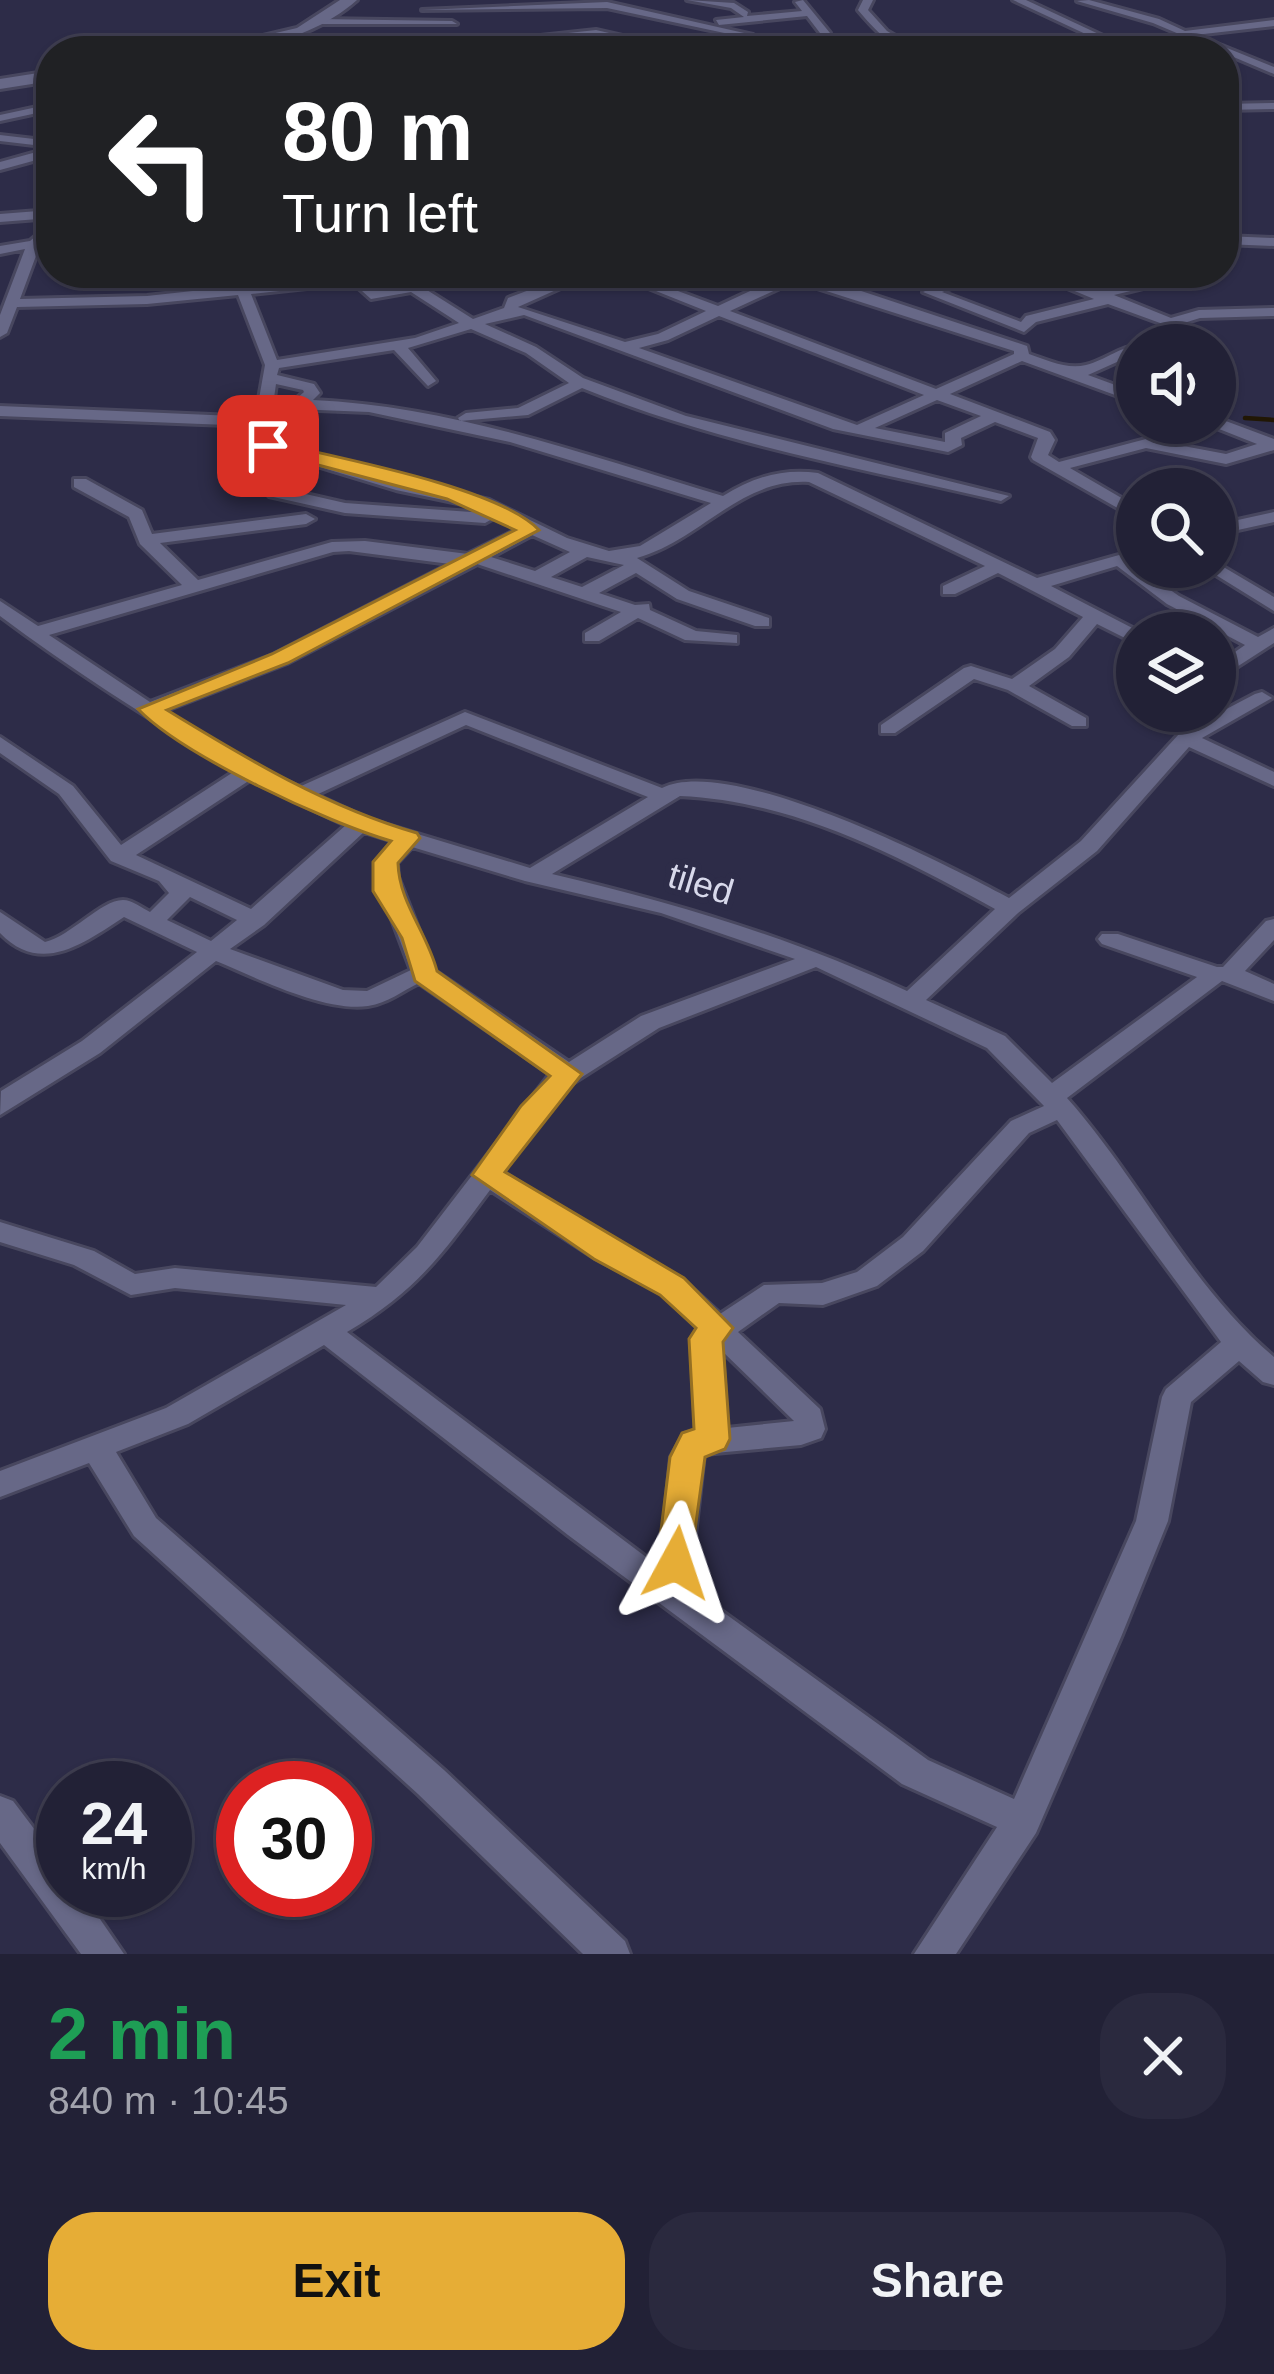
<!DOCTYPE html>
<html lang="en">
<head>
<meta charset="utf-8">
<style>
	body { margin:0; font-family:Arial,sans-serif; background:#2a293e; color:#f1f3f6; height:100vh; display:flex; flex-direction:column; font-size:45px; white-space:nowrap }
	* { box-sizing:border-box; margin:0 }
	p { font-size:39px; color:#a2a3ad }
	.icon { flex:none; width:66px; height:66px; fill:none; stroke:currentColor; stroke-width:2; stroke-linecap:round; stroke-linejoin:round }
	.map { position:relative; height:1954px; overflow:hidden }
	.drawer { display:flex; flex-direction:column; background:#222136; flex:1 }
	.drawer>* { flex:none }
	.hud { position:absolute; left:36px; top:36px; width:1203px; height:252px; border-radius:48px; box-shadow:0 3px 9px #0004,0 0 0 3px #3f3e51; background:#202124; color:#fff; overflow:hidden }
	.controls { position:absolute; left:1116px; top:324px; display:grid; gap:24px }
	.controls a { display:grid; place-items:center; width:120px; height:120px; border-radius:50%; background:#222136; box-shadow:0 3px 9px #0004,0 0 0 3px #3f3e51; font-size:60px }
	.speed { position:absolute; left:36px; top:1761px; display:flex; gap:24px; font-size:60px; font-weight:700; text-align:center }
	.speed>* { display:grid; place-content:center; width:156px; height:156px; border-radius:50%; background:#222136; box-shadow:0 3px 9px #0004,0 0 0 3px #3f3e51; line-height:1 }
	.speed small { font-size:30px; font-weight:400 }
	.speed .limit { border:18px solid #d22; background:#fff; color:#111 }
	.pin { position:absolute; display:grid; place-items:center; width:102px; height:102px; color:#fff; margin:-51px; border-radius:24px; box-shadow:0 6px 18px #0006 }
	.me { position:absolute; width:132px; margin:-66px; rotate:5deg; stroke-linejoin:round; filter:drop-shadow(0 0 9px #0008) }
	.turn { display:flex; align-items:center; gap:42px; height:252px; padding:0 48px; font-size:54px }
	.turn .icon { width:156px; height:156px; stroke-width:2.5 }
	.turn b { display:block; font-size:84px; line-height:102px }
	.round { display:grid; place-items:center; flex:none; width:126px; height:126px; border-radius:48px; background:#2a293e }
	.overview { display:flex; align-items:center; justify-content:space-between; height:204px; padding:0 48px }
	h1 { font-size:72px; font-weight:700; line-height:90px; color:#1e9e55 }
	.primary-button { display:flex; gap:24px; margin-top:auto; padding:24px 48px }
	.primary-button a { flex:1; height:138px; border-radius:48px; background:#e6ad36; color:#111; font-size:48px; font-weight:700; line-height:138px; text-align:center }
	.primary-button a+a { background:#2a293e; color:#f1f3f6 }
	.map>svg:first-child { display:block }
</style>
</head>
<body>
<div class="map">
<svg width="1274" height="1954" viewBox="0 0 1274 1954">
	<rect width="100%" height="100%" fill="#2d2c48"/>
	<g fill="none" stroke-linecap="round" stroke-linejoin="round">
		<polyline stroke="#211704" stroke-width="4.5" points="1245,418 1274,420"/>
		<g stroke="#48475f" stroke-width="6">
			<g id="street">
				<polygon points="687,0 734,3 748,12 747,16 802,11 795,2 803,0 830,33 827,51 817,51 820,33 807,16 719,25 716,20 744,17 731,8"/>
				<path d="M863 0H873L868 10 887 31 921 51C893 51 875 30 858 10Z"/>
				<polygon points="1013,0 1026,0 1135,51 1122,51"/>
				<polygon points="1089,0 1159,19 1185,31 1274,20 1274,26 1195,35 1274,67 1274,74 1153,23 1077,1"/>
				<polygon points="607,2 753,35 748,38 607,8 422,10"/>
				<polygon points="319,19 452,21 457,24 316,24"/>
				<polygon points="596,30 688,51 668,51 596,36 457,51 279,49 439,47"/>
				<polygon points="735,43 799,48 804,51 721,51"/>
				<polygon points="1274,103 1274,109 1224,110 1224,104"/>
				<polygon points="51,104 51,110 0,121 0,115"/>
				<polygon points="0,135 51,141 51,147 0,141"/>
				<polygon points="51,148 51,156 0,170 0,162"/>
				<polygon points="51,210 51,218 0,222 0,214"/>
				<path d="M51 223V234L40 245 20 299 147 296 355 273H421L412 277 419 285 473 319 504 308 508 298 537 287 465 273C490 273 535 284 555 280 569 278 579 273 594 273L518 307 625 342 658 334 706 311 611 273H630L718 306 782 276 778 273H807L1027 346 1029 354C1047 360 1067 370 1086 365 1106 360 1122 345 1142 345H1137V353L1088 375 1137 393V403L1022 361 950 394 1050 432 1055 440 1048 455 1059 462 1146 439 1226 454 1257 444 1209 425 1215 423V417L1274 439V450L1226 464 1146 448 1070 468 1137 507V519L1033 460 1031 457 1038 438 995 422 961 438 962 445 948 452 833 429 524 315 485 324 536 347 583 378 686 416 1009 496 1001 501C860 468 717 443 582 388L528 415 460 421 458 418 466 413 518 408 569 383 526 353 471 329 408 348 436 381 428 386 394 350 279 368 277 375 314 384 320 393 313 400C453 406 589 456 723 496 753 477 783 468 818 473L1037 578 1137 550V560L1133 561 1137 567 1179 596 1258 637 1274 628V643L1215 681V666L1245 645 1167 604 1117 566 1051 586 1142 633H1137V644L1097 624 1069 657 1029 686 1086 718V726H1072L1008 690 974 679 895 733H881V725L964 668 971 666 1012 679 1055 649 1083 617 998 573 955 594H943V586L985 566 809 482C740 478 701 540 637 558L689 591 769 618V626H755L677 599 636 573 599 593 635 605 649 604 650 610 696 631 737 635V643L685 640 638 618 599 641H585V633L621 612 477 564 287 663 164 711 256 767 299 787 465 712 662 788C730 754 944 863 1009 898L1081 841 1179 734 1255 694 1262 692 1272 698 1202 738 1274 772V786L1189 747 1097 851 1018 913 926 1000 1005 1036 1052 1083 1197 977 1102 944 1098 939 1102 934H1118L1217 967H1223L1266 921 1274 919V940L1245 971 1274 984V1001L1222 981 1067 1098C1140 1180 1189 1285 1274 1357V1385L1263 1382 1239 1361 1191 1402 1168 1521 1121 1637 1036 1833 956 1954H914L997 1827 902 1784 568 1535 324 1345 188 1424 116 1452 156 1518 444 1770 625 1941 630 1954H583L418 1794 134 1536 89 1463 0 1497V1471L166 1408 346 1305 175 1288 131 1295 74 1265 0 1242V1222L94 1251 135 1274 175 1268 376 1287 417 1247 550 1074 419 983C402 991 388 1003 368 1006 324 1012 257 978 216 961L100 1053 0 1115 1 1091 82 1041 197 952 124 917C84 943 41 976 0 933V912L45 942C71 936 101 900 123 900 132 900 142 908 150 912L169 893 159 881 111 861 59 794 0 753V737L73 786 121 845 235 771C154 722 72 670 0 616V601L38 626 182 585 140 544 129 517 74 487V479H86L142 510 152 534 306 514 315 519 306 524 160 543 198 580 332 542 365 541 468 554 518 529 477 507 396 490 251 446 230 438 227 425 0 416V406L234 416 257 410 265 365 238 295 147 304 17 307 7 333 0 337V315L25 249 0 254V246L30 241ZM399 279 404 285 374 290 367 282ZM795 281 1014 351V354L936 389 730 311ZM353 283 371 299 411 292 459 323 415 338 277 360 251 294ZM719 316 924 395 857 425 639 348 668 340ZM276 384 303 390 304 392 296 399 273 405ZM937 400 981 416 945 433V442L875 428ZM294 409 369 412 510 442 711 503 640 546 609 551 567 538 489 500 387 477 244 432 243 424ZM532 535 570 552 535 571 491 557ZM349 551 450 564 273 655 150 702 49 635 333 552ZM587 557 624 565 582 587 551 577ZM466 725 648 797 530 868 368 819 316 795ZM250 780 346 825 251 909 136 855ZM680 796C794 801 897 855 995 909L907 991C792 938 675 903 552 874ZM364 832 393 841 375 862 376 877 411 970 367 991 343 990 230 949 264 925ZM412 847 525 881 661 913 795 959 641 1016 569 1062 435 971 398 877 397 863ZM190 897 237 920 211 941 167 920ZM816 967 987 1048 1044 1106 1011 1121 903 1237 857 1272 822 1283 764 1285 720 1314 682 1279 615 1244 503 1172 565 1088 659 1028ZM1057 1120 1221 1342 1166 1389 1162 1397 1136 1521 1014 1799 928 1760 716 1607 692 1562 704 1454 801 1445 821 1438 825 1429 820 1409 738 1332 779 1303 823 1305 877 1286 923 1251 1029 1133ZM490 1190 595 1258 662 1293 699 1329 691 1339 696 1431 684 1434 671 1457 660 1563 662 1569 347 1332C417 1291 443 1253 490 1190ZM722 1351 794 1421 727 1428Z"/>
				<polygon points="1224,236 1274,238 1274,246 1224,244"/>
				<polygon points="965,273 984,273 942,292 1021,322 1026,316 1094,299 1031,273 1050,273 1098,291 1143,282 1143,288 1114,295 1171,318 1199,310 1274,308 1274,316 1200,318 1171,327 1108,304 1036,322 1024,332 923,292"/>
				<polygon points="275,487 345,503 485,513 494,518 485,523 345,513 269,496 267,492"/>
				<polygon points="1274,512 1274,522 1215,535 1215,525"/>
				<polygon points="1215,562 1274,597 1274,611 1203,567 1215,567"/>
				<polygon points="0,1796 13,1801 63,1867 63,1890 80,1890 124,1954 81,1954 0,1843"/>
			</g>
		</g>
		<g stroke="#48475f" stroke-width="6">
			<g id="secondary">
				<path d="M340 0H357C314 38 255 51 198 51L297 28Z"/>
				<polygon points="51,71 51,81 0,89 0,79"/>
			</g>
		</g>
		<use href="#street" fill="#676887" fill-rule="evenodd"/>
		<use href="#secondary" fill="#676887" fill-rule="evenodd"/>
	</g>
	<path fill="#e6ad36" stroke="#967023" stroke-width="3" d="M268 441C332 457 497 486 539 530L288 663 167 710C247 759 327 807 417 833L420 838 398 863C399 903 427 932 437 971L582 1074 505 1172 684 1278 733 1328 723 1342 730 1439 725 1449 705 1457 689 1574 676 1579 663 1574 657 1563 670 1457 682 1433 694 1429 689 1339 696 1328 660 1295 594 1259 472 1175 521 1106 550 1076 415 981 402 938 373 891V862L391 841C328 823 182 755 138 709L272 654 515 530 447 499 261 450V443Z"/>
	<g text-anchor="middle" stroke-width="12" stroke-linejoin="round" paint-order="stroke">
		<g font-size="36" fill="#d8d9eb" stroke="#2d2c48">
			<text transform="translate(701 883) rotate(17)" y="13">tiled</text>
		</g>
	</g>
</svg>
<div class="controls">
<a><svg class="icon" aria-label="sound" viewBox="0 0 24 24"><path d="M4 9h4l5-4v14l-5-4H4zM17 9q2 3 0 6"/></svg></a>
<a><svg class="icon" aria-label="search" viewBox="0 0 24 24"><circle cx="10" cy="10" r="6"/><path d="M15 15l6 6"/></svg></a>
<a><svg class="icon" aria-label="layers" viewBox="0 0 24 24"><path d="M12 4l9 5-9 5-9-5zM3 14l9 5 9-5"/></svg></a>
</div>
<div class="speed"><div>24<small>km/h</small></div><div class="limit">30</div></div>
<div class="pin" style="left:268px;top:446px;background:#d93025"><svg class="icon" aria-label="arrive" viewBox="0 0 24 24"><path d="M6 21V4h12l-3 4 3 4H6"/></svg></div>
<svg class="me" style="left:676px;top:1563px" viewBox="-20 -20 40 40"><path d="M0-17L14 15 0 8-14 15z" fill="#e6ad36" stroke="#fff" stroke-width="4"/></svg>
<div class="hud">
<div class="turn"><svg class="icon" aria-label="left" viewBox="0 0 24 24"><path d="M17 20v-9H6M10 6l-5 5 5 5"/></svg><div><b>80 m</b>Turn left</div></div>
</div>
</div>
<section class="drawer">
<div class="overview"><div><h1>2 min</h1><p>840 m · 10:45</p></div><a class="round"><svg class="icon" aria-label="close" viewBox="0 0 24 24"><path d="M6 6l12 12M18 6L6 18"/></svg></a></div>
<div class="primary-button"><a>Exit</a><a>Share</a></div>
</section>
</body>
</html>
